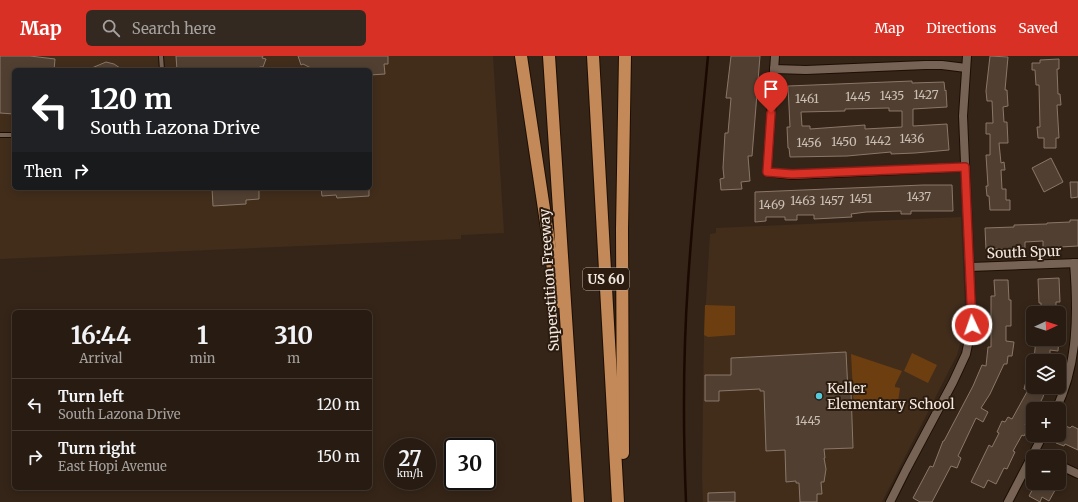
<!DOCTYPE html>
<html lang="en">
<head>
<meta charset="utf-8">
<style>
	body { margin:0; font-family:Merriweather,serif; background:#342920; color:#f1f3f6; height:100vh; display:flex; flex-direction:column; font-size:15px; white-space:nowrap }
	* { box-sizing:border-box; margin:0 }
	p { font-size:13px; color:#a5a19f }
	.icon { flex:none; width:22px; height:22px; fill:none; stroke:currentColor; stroke-width:2; stroke-linecap:round; stroke-linejoin:round }
	.map { position:relative; flex:1; overflow:hidden }
	.sheet { position:absolute; left:12px; top:254px; width:360px; height:180px; display:flex; flex-direction:column; background:#281c12; border-radius:6px; box-shadow:0 2px 10px #0003,0 0 0 1px #443a32 }
	.sheet>* { flex:none }
	.guide { position:absolute; left:12px; top:12px; width:360px; height:122px; border-radius:6px; box-shadow:0 2px 10px #0003,0 0 0 1px #443a32; background:#202124; color:#fff; overflow:hidden }
	.needle { width:26px; rotate:87deg }
	.fabs { position:absolute; left:1026px; top:250px; display:grid; gap:8px }
	.fabs a { display:grid; place-items:center; width:40px; height:40px; border-radius:6px; background:#281c12; box-shadow:0 2px 10px #0003,0 0 0 1px #443a32; font-size:20px }
	.speed { position:absolute; left:384px; top:382px; display:flex; gap:8px; font-size:20px; font-weight:700; text-align:center }
	.speed>* { display:grid; place-content:center; width:52px; height:52px; border-radius:50%; background:#281c12; box-shadow:0 2px 10px #0003,0 0 0 1px #443a32; line-height:1 }
	.speed small { font-size:10px; font-weight:400 }
	.speed .limit { border:2px solid #111; border-radius:6px; background:#fff; color:#111 }
	.pin { position:absolute; display:grid; place-items:center; width:34px; height:34px; color:#fff; margin:-41px -17px; border-radius:50% 50% 50% 0; rotate:-45deg; box-shadow:0 0 4px #0007 }
	.pin .icon { rotate:45deg }
	.me { position:absolute; width:44px; margin:-22px; rotate:357deg; stroke-linejoin:round; filter:drop-shadow(0 0 3px #0008) }
	.turn { display:flex; align-items:center; gap:14px; height:84px; padding:0 12px; font-size:18px }
	.turn .icon { width:52px; height:52px; stroke-width:2.5 }
	.turn b { display:block; font-size:28px; line-height:34px }
	.then { display:flex; align-items:center; height:38px; padding:0 12px; background:#0003; gap:8px; font-size:15px }
	.eta { display:flex; justify-content:space-evenly; align-items:center; height:68px; text-align:center }
	.eta b { font-size:24px; font-weight:700; line-height:28px }
	ul { padding:0; list-style:none }
	li { display:flex; align-items:center; gap:12px; height:52px; padding:0 12px; border-top:1px solid #443a32 }
	li div { flex:1 }
	li b { display:block; font-size:15px }
	li em { font-style:normal }
	header { display:flex; align-items:center; gap:24px; box-sizing:border-box; height:56px; padding:0 20px; background:#d93025; color:#fff }
	header strong { font-size:19px }
	nav { display:flex; gap:22px; margin-inline-start:auto; font-size:14px }
	.search { width:280px; height:36px; background:#342920; display:flex; align-items:center; gap:10px; box-sizing:border-box; padding:0 14px; border-radius:6px; color:#a5a19f; font-size:15px }
	.map>svg:first-child { display:block }
</style>
</head>
<body>
<header>
<strong>Map</strong>
<div class="search"><svg class="icon" aria-label="search" viewBox="0 0 24 24"><circle cx="10" cy="10" r="6"/><path d="M15 15l6 6"/></svg>Search here</div>
<nav><a>Map</a><a>Directions</a><a>Saved</a></nav>
</header>
<div class="map">
<svg width="1078" height="446" viewBox="0 0 1078 446">
	<rect width="100%" height="100%" fill="#352518"/>
	<g fill="#422d1b" fill-rule="evenodd">
		<path d="M0 0H493L504 177 461 179V183L0 203ZM14 14H370V132H14Z"/>
		<polygon points="961,161 965,251 963,278 957,299 882,446 703,446 702,420 704,279 710,178 716,177 716,172"/>
	</g>
	<g fill="#6c3e10">
		<polygon points="705,249 735,250 735,279 708,281 704,279"/>
		<polygon points="912,297 937,309 928,327 904,315"/>
		<polygon points="851,298 902,315 895,329 895,331 900,332 897,353 854,355"/>
	</g>
	<g fill="none" stroke-linecap="round" stroke-linejoin="round">
		<path stroke="#190900" stroke-width="2.5" d="M686 446C683 373 683 299 688 226 693 150 701 75 708 0"/>
	</g>
	<g fill="#514032" stroke="#8b7768" fill-rule="evenodd">
		<polygon points="0,0 30,0 55,3 54,14 14,14 14,58 0,57"/>
		<polygon points="176,0 263,0 262,2 266,3 263,11 260,11 255,14 177,14"/>
		<polygon points="298,0 388,0 388,8 384,8 385,18 370,19 370,14 315,14 303,8 301,9"/>
		<polygon points="731,0 760,0 752,100 748,100 750,125 741,126 742,133 721,134 720,123 724,122 723,112 725,77 728,77 731,42 726,42"/>
		<polygon points="990,0 1008,1 1005,34 1007,34 1008,50 1003,51 1004,66 1007,66 1008,87 999,87 1001,107 1004,106 1005,114 1001,114 1002,133 1006,133 1006,144 1010,144 1010,154 990,154 989,140 987,140 986,130 988,130 986,99 990,99 990,78 986,78 986,67 993,67 992,45 987,45 986,35"/>
		<polygon points="1059,3 1059,13 1057,13 1058,38 1060,38 1061,49 1057,49 1059,82 1056,82 1056,92 1044,92 1044,82 1038,82 1037,71 1040,71 1039,29 1036,29 1035,14 1032,14 1032,7 1040,7 1040,4"/>
		<polygon points="106,6 114,8 123,14 87,14"/>
		<path d="M912 25V27L944 26 945 35 946 34 947 51 913 53V70L947 68 949 94 915 97 891 98V96L847 100 790 101 789 92H788L787 71H790L788 30ZM889 52V55H902V71L865 73V69L810 73V70H802L801 56 845 55V53Z"/>
		<polygon points="1051,102 1063,126 1044,136 1032,112"/>
		<polygon points="1070,126 1078,126 1078,141 1071,142"/>
		<polygon points="923,129 952,129 953,155 911,155 911,158 901,158 901,155 866,156 851,158 852,161 814,163 814,159 797,159 797,164 785,164 785,161 766,161 766,165 755,166 755,136"/>
		<polygon points="212,132 259,132 259,143 246,144 246,148 213,150"/>
		<polygon points="321,132 369,132 369,140 337,142 336,139 322,140"/>
		<polygon points="1070,164 1078,164 1078,190 1043,192 1043,185 1025,186 1025,192 986,193 985,172 1014,171 1014,169 1047,168 1047,167 1070,166"/>
		<polygon points="1059,222 1060,246 1056,246 1056,257 1041,257 1041,247 1039,247 1038,223"/>
		<polygon points="994,224 1008,224 1009,244 1011,244 1011,270 1006,270 1006,285 1014,286 1012,300 1008,300 1007,308 1004,308 990,338 981,352 988,356 983,366 976,362 958,400 961,402 957,412 951,410 932,446 920,446 913,442 930,410 933,411 943,385 944,385 973,330 982,309 986,310 988,291 991,291 991,240 995,240"/>
		<polygon points="1036,283 1059,283 1058,295 1050,294 1050,301 1042,300 1042,304 1034,303"/>
		<polygon points="846,296 848,335 851,335 853,392 824,393 825,402 824,402 826,413 824,426 821,426 822,438 817,438 817,446 800,446 799,427 796,427 796,425 786,426 785,394 766,395 764,335 760,335 760,333 719,335 719,345 705,345 705,319 731,319 731,302"/>
		<polygon points="1031,307 1033,308 1033,331 1046,331 1043,341 1037,353 1033,353 1025,369 1029,371 1024,380 1022,379 1013,395 1015,396 1007,413 1004,412 996,428 988,424 984,432 971,426 989,389 992,391 999,377 997,376 1002,365 1005,366 1008,361 1012,363 1028,334 1024,333"/>
		<polygon points="1064,369 1070,372 1072,370 1078,373 1078,394 1065,388 1064,390 1056,387"/>
		<polygon points="1036,427 1059,427 1049,445 1042,441 1040,446 1029,440"/>
		<polygon points="735,436 735,446 708,446 708,437"/>
	</g>
	<g fill="none" stroke-linecap="round" stroke-linejoin="round">
		<g stroke="#1c0e03" stroke-width="6">
			<g id="service">
				<polyline points="161,0 162,14"/>
				<polyline points="0,79 14,79"/>
			</g>
		</g>
		<g stroke="#1c0e03" stroke-width="10">
			<g id="minor">
				<polyline points="775,0 767,116 792,119 965,111"/>
				<polyline points="774,13 806,14 925,9 942,9 966,12"/>
				<polyline points="970,211 1078,207"/>
				<path d="M1056 353C1078 309 1078 256 1074 207"/>
				<polyline points="1034,397 1043,401"/>
				<polyline points="1059,409 1078,418"/>
				<polyline points="890,446 906,414 953,326 966,298 972,269 963,60 967,0"/>
				<polyline points="1008,446 1043,379"/>
			</g>
		</g>
		<g stroke="#1c0e03" stroke-width="14">
			<g id="motorway">
				<polyline points="521,0 558,246"/>
				<polyline points="549,0 578,446"/>
				<polyline points="593,0 618,446"/>
				<polyline points="623,397 622,173 625,0"/>
			</g>
		</g>
		<use href="#service" stroke="#766355" stroke-width="4"/>
		<use href="#minor" stroke="#766355" stroke-width="8"/>
		<use href="#motorway" stroke="#c38958" stroke-width="12"/>
	</g>
	<g fill="none" stroke-linecap="round" stroke-linejoin="round">
		<g stroke="#8d1f18" stroke-width="10">
			<polyline id="route" points="771,57 767,116 792,118 965,111 972,269"/>
		</g>
		<use href="#route" stroke="#d93025" stroke-width="7"/>
	</g>
	<circle fill="#54cadd" stroke="#2b1c0f" stroke-width="1.5" cx="819" cy="340" r="4"/>
	<g text-anchor="middle" stroke-width="4" stroke-linejoin="round" paint-order="stroke">
		<g font-size="12" fill="#cbbfb5">
			<text x="926" y="43">1427</text>
			<text x="892" y="44">1435</text>
			<text x="858" y="45">1445</text>
			<text x="807" y="47">1461</text>
			<text x="912" y="87">1436</text>
			<text x="878" y="89">1442</text>
			<text x="844" y="90">1450</text>
			<text x="809" y="91">1456</text>
			<text x="919" y="145">1437</text>
			<text x="861" y="147">1451</text>
			<text x="803" y="149">1463</text>
			<text x="832" y="149">1457</text>
			<text x="772" y="153">1469</text>
			<text x="808" y="369">1445</text>
		</g>
		<rect fill="#2b1c0f" stroke="#b8aca2" stroke-width="1" x="583" y="212" width="46" height="22" rx="3"/>
		<g font-size="13" font-weight="bold" fill="#f4e9e1">
			<text x="606" y="228">US 60</text>
		</g>
		<g font-size="14" fill="#f4e9e1" stroke="#2b1c0f">
			<text transform="translate(1024 196) rotate(-2)" y="5">South Spur</text>
			<text transform="translate(549 224) rotate(-94)" y="5">Superstition Freeway</text>
		</g>
		<g font-size="14" fill="#f4e9e1" stroke="#2b1c0f" text-anchor="start">
			<text x="827" y="337">Keller<tspan x="827" dy="16">Elementary School</tspan></text>
		</g>
	</g>
</svg>
<div class="fabs">
<a><svg class="needle" viewBox="-14 -14 28 28"><path d="M0-13l5 13h-10z" fill="#e53935"/><path d="M0 13l5-13h-10z" fill="#a5a19f"/></svg></a>
<a><svg class="icon" aria-label="layers" viewBox="0 0 24 24"><path d="M12 4l9 5-9 5-9-5zM3 14l9 5 9-5"/></svg></a>
<a>+</a>
<a>−</a>
</div>
<div class="speed"><div>27<small>km/h</small></div><div class="limit">30</div></div>
<div class="pin" style="left:771px;top:57px;background:#d93025"><svg class="icon" aria-label="arrive" viewBox="0 0 24 24"><path d="M6 21V4h12l-3 4 3 4H6"/></svg></div>
<svg class="me" style="left:972px;top:269px" viewBox="-20 -20 40 40"><circle r="17" fill="#d93025" stroke="#fff" stroke-width="3"/><path d="M0-11L8 9 0 5-8 9z" fill="#fff"/></svg>
<div class="guide">
<div class="turn"><svg class="icon" aria-label="left" viewBox="0 0 24 24"><path d="M17 20v-9H6M10 6l-5 5 5 5"/></svg><div><b>120 m</b>South Lazona Drive</div></div>
<div class="then">Then<svg class="icon" aria-label="right" viewBox="0 0 24 24"><path d="M7 20v-9h11M14 6l5 5-5 5"/></svg></div>
</div>
<section class="sheet">
<div class="eta">
<div><b>16:44</b><p>Arrival</p></div>
<div><b>1</b><p>min</p></div>
<div><b>310</b><p>m</p></div>
</div>
<ul>
<li><svg class="icon" aria-label="left" viewBox="0 0 24 24"><path d="M17 20v-9H6M10 6l-5 5 5 5"/></svg><div><b>Turn left</b><p>South Lazona Drive</p></div><em>120 m</em></li>
<li><svg class="icon" aria-label="right" viewBox="0 0 24 24"><path d="M7 20v-9h11M14 6l5 5-5 5"/></svg><div><b>Turn right</b><p>East Hopi Avenue</p></div><em>150 m</em></li>
</ul>
</section>
</div>
</body>
</html>
